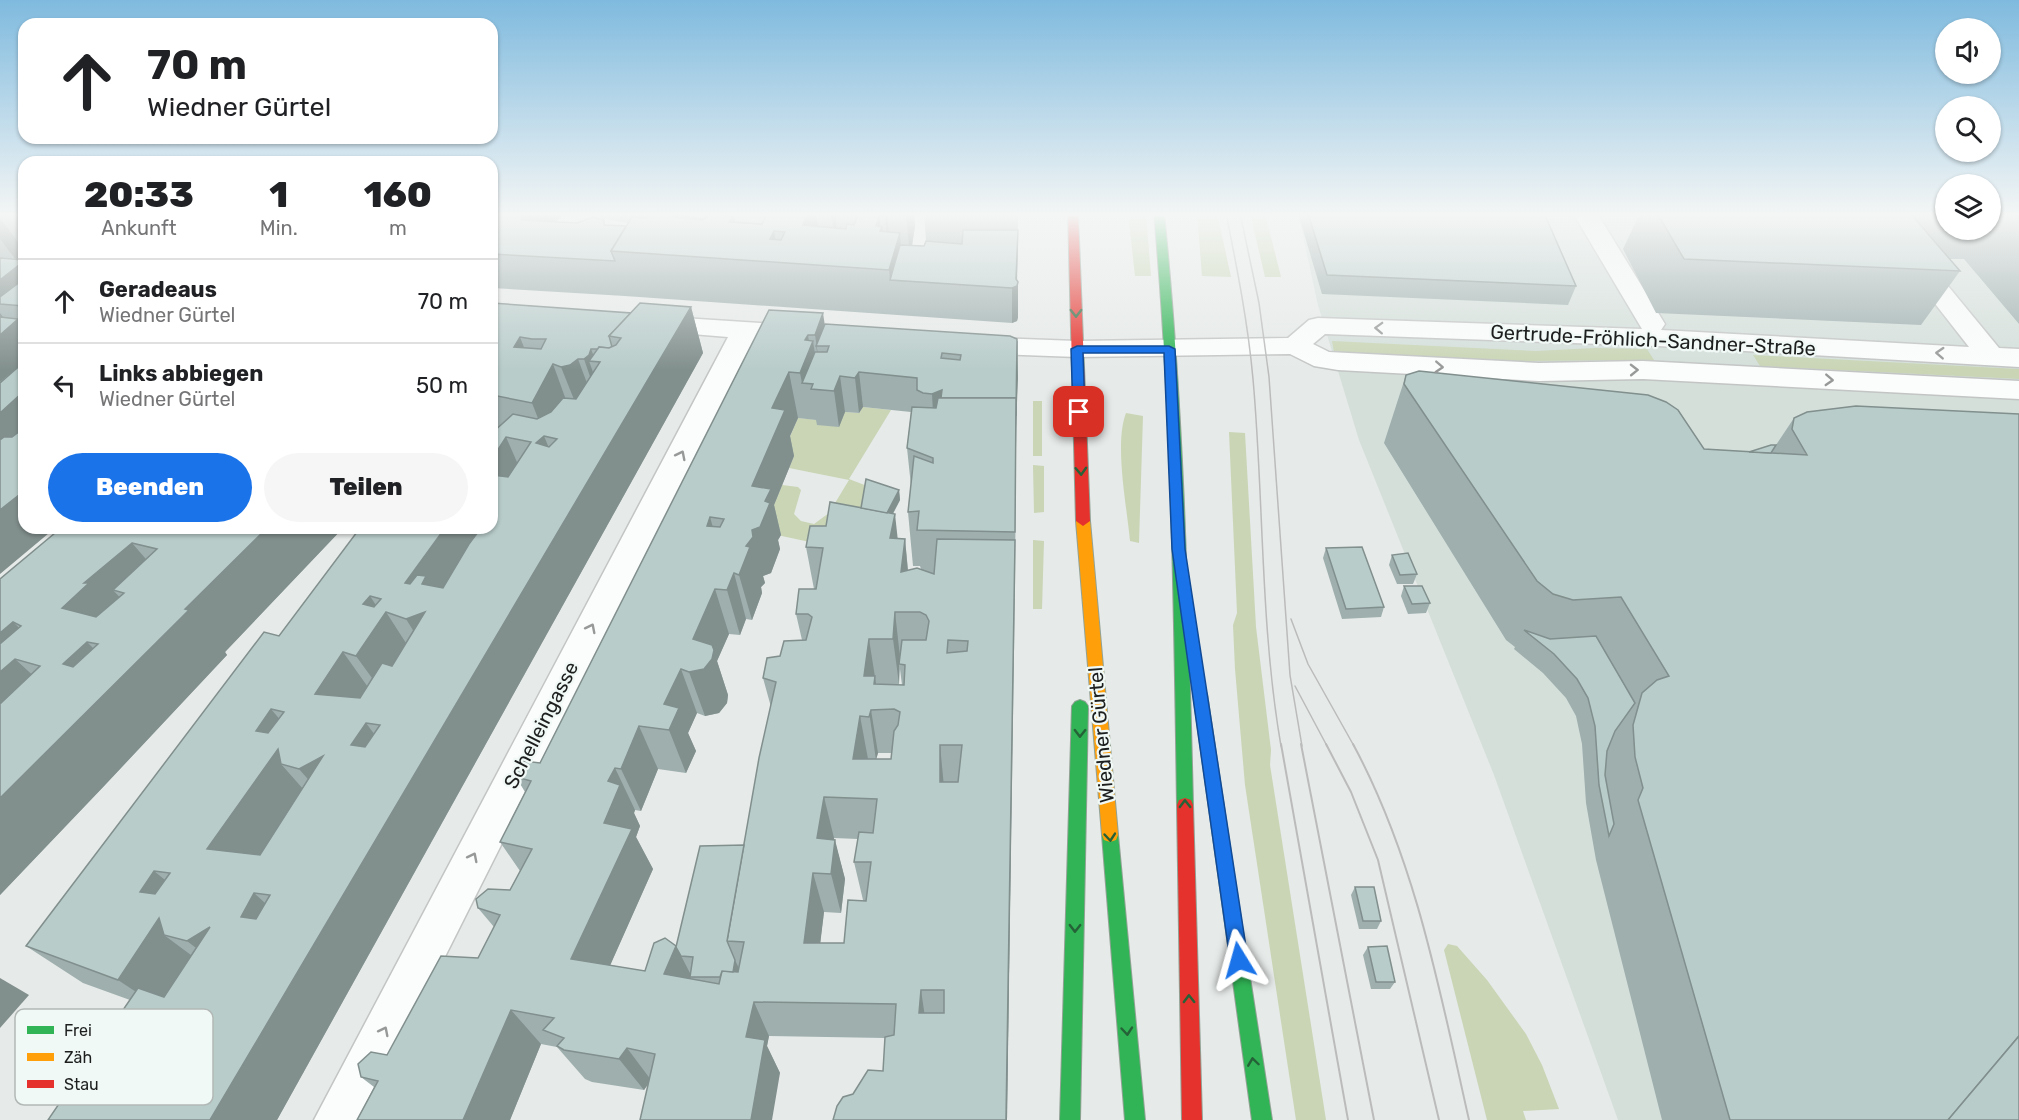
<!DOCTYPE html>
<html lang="de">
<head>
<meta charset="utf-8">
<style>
	body { margin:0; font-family:Rubik,sans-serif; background:#f6f6f6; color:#202124; height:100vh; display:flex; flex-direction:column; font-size:22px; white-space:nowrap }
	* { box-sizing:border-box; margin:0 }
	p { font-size:20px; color:#757577 }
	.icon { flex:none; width:33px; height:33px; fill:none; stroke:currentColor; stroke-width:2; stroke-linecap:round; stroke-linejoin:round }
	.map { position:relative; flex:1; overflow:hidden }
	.details { position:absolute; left:18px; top:156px; width:480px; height:378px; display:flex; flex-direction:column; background:#fff; border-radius:18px; box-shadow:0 2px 4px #0004 }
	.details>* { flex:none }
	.guide { position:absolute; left:18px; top:18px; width:480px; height:126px; border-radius:18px; box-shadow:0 2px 4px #0004; background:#fff; color:#202124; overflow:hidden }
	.tools { position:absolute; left:1935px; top:18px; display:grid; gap:12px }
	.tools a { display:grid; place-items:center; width:66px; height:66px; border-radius:50%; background:#fff; box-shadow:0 2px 4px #0004; font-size:30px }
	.pin { position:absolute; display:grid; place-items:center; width:51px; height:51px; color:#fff; margin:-26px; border-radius:12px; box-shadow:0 3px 9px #0006 }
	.me { position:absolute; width:66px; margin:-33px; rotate:352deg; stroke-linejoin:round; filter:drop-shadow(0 0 4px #0008) }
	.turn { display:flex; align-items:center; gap:21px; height:126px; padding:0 30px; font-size:27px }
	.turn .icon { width:78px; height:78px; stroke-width:2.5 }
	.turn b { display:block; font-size:42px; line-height:51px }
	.eta { display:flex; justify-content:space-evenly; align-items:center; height:102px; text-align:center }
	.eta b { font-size:36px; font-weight:800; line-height:42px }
	.cta { display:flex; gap:12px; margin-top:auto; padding:12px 30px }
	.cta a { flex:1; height:69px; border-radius:36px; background:#1a73e8; color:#fff; font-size:24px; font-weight:800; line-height:69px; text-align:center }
	.cta a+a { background:#f6f6f6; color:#202124 }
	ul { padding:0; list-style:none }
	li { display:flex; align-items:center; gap:18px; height:84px; padding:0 30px; border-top:2px solid #e0e0e0 }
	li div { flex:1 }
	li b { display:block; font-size:22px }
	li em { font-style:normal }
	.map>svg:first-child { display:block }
</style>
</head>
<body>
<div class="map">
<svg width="2019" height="1120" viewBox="0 0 2019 1120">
	<rect width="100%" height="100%" fill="#e6eae8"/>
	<polygon fill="#d4dfda" points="1298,213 1945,213 1946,230 1990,230 2019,213 2019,1120 1618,1120 1494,775 1359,440 1318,305"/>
	<g fill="#c9d5b5">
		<polygon points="1128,213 1146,213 1151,276 1135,276"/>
		<polygon points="1197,213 1217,213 1231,277 1202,276"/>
		<polygon points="1250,213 1265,213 1281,277 1265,277"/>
		<polygon points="1332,341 1536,351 1595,348 1647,349 1654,360 1518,361 1334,352"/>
		<polygon points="1753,355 2019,369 2019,379 1760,366"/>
		<rect x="1033" y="401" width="9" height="55"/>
		<polygon points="863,407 891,410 849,479 867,486 862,520 838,548 763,532 782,485 798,487 801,490 794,514 801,521 814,524 829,513 849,480 789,468 794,456 782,455 798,418 818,420 845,412 859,413"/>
		<path d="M1126 413 1143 416 1139 543 1130 541C1127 507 1114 444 1126 413Z"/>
		<polygon points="1229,432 1245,433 1256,627 1271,750 1270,765 1326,1120 1296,1120 1245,785 1235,669 1233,625 1237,613"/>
		<polygon points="1033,465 1044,466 1044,512 1034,513"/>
		<polygon points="1033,540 1044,541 1042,609 1033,609"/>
		<polygon points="1448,944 1457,946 1487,980 1526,1034 1542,1065 1559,1109 1523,1111 1526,1120 1487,1120 1444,950"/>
	</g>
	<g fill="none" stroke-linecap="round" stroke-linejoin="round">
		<g stroke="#c2c5c4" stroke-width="3">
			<g id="street">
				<polygon points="1573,213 1597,213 1665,324 1661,330 1969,347 1864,213 1888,213 1999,348 2019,349 2019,367 1658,346 1325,334 1313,344 1329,352 1539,363 1643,361 2019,381 2019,399 1643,379 1539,381 1338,370 1314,366 1290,354 1077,357 972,353 962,351 958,345 962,339 972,337 1077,341 1288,338 1309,320 1318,318 1642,329"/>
				<polygon points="652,316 804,326 814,328 818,334 814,340 804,342 755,339 363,1120 314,1120 728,337 643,330 639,324 643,318"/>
			</g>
		</g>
		<g stroke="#92a295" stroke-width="2">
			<g id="fast">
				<path d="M1154 213H1164C1184 410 1188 607 1193 805L1191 810 1185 812 1179 810 1177 805C1174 607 1172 410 1154 213Z"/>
				<polygon points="1080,700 1085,702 1088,706 1080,1120 1060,1120 1072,706 1075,702"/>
				<polygon points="1110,828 1116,830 1118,835 1145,1120 1125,1120 1102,835 1104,830"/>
				<polygon points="1227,872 1233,874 1235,880 1272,1120 1252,1120 1219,880 1221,874"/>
			</g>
		</g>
		<g stroke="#92a295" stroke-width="2">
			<g id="slow">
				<polygon points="1083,516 1090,521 1118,835 1116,840 1110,842 1104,840 1102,835 1076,521"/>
				<polygon points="1200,688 1205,690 1207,694 1235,880 1233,886 1227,888 1221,886 1219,880 1193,694 1195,690"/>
			</g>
		</g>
		<g stroke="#92a295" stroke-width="2">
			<g id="jam">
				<polygon points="1068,213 1078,213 1090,521 1083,526 1076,521"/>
				<polygon points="1185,798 1191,800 1193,805 1202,1120 1182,1120 1177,805 1179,800"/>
			</g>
		</g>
		<use href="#street" fill="#fbfcfc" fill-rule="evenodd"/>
		<use href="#fast" fill="#30b455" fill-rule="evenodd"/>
		<use href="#slow" fill="#ff9f0a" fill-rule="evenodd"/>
		<use href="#jam" fill="#e5322d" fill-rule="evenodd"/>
		<g stroke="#bbb" stroke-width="1.5">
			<path d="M1226 213C1237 268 1248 323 1253 379 1264 501 1260 625 1281 746"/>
			<polyline points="1240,213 1259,303 1269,377 1290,675 1302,746"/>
			<polyline points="1291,619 1308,664 1354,746"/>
			<polyline points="1295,686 1327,746"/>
		</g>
		<g stroke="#bbb" stroke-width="2">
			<polyline points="1281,744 1348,1120"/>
			<polyline points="1301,744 1374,1120"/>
			<polyline points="1326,744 1351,792 1378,860 1439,1120"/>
			<path d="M1353 744C1416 861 1440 992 1469 1120"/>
		</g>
	</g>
	<g fill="#9eafae" fill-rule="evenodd">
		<polygon points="0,213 24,213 24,254 17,259 24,260 24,362 0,382"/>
		<polygon points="492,213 565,213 555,222 626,226 628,223 599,218 598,213 914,213 915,226 912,246 924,246 926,241 924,213 1018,213 1017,280 1018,282 1018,317 1017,321 1012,323 625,296 492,288"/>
		<polygon points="1298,213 1544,213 1576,286 1568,305 1322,294"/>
		<polygon points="1640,213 1946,213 1946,230 1990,230 1990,213 2019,213 2019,324 1964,259 1949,259 1960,271 1921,325 1656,313 1623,249"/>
		<polygon points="492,303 631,313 691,307 703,353 277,1120 48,1120 130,1000 83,983 26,946 279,636 492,528 497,428 492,427"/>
		<path d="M769 310 825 324 1018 341 1016 448 1015 586 1007 1120 853 1094 883 1071 885 1038 769 1036 767 1046 780 1073 648 1084 644 1090 592 1082 585 1079 557 1047 541 1044 510 1120H357L374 1087 361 1077 387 1055 478 958 494 927 478 908 510 890 520 871 500 842 525 792 516 777 540 763ZM863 407 911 412 907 448 911 486 908 512 913 566H920L921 569 908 570 905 539 897 538 893 514 900 500 899 490 861 508 826 526 806 547 814 589 796 614 802 640 780 656 763 678 771 707 744 845 676 947V946L645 971 610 965 653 869 636 837 640 826 634 813 635 810 641 811 658 769 686 773 696 751 688 733 697 713 705 716 719 713 727 703 728 695 717 661 729 634 740 635 746 619 752 620 762 593 761 587 765 583 763 576 771 573 780 549 778 540 781 535 774 505 794 456 790 436 798 418 816 420 817 425 839 427 845 412 859 413ZM900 669 902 685H876L899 684ZM878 753H892L891 759H876ZM834 838 858 839 854 862 863 900 844 943H820L824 912 841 913 845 879Z"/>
		<polygon points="1406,375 1704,449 1749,452 1776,445 1794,418 2019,1120 1662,1120 1596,860 1586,803 1582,744 1576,716 1566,698 1543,673 1514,649 1515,647 1506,640 1384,443"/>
		<polygon points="61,528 343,528 225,652 227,655 105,785 0,895 0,579"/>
		<polygon points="1326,548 1384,607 1381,617 1342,619 1323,558"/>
		<polygon points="1392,555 1417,574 1413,584 1397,584 1389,565"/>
		<polygon points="1404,586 1430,603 1426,613 1408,614 1401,596"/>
		<polygon points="1355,887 1381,921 1377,929 1359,929 1351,895"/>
		<polygon points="1368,947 1395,982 1390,989 1371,989 1363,955"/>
	</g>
	<g fill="#818f8d">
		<polygon points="516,213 565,213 532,243"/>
		<polygon points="794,213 816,213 822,253"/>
		<polygon points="831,213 835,213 840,254 837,257"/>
		<polygon points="886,213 887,213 891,256 889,260 885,216"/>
		<polygon points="906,213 914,213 915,226 910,258"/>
		<polygon points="1018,213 1017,285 1018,282 1018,317 1017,321 1012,323 1012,288 1016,286"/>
		<polygon points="879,216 881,230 882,227 886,269 876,226"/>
		<polygon points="0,218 24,250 24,254 16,260 0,239"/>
		<polygon points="774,231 780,262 765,249"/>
		<polygon points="900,233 903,278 890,280 889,270"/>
		<polygon points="24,261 24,306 0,304 0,280"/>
		<polygon points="691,307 703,353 277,1120 210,1120"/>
		<polygon points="0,313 10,326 18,319 24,326 24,362 0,382"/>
		<polygon points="823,313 828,346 816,346 822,381 815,335"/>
		<polygon points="808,335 810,348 813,341 820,387 813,384 802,383 800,373 805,340"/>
		<polygon points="520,337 534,373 514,347"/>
		<polygon points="1018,341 1018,377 1015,453 1016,418"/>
		<polygon points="591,349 596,362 589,361 600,392 596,394 584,359"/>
		<polygon points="578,359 591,394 575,402 561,367"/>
		<polygon points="553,364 566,400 545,436 532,403"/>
		<polygon points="789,372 798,418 790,436 794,456 774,505 781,535 778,540 780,549 771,573 763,576 765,583 761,587 762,593 752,620 739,575 746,546 752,530 752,486 772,408"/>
		<polygon points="859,372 863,407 859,413 855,378"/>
		<polygon points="840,376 845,412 839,427 834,391"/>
		<polygon points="942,390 943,417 934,430 932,394"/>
		<polygon points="24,391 24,441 0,460 0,413"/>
		<polygon points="544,436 563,482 536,443"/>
		<polygon points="506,437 526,483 492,515 492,459"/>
		<polygon points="899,490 900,500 886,526 885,516"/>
		<polygon points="24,491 24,528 55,528 0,574 0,510"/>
		<polygon points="895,514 900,560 890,538"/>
		<polygon points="710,517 723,563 707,526"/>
		<polygon points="267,528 343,528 225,652 227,655 105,785 0,895 0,798 63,664 87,642 122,677 185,609"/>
		<polygon points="445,528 482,528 434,664 406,619 405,583"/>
		<polygon points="905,539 909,584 901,572"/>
		<polygon points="1015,540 1007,1120 1006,1120"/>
		<polygon points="132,543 171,588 124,593 113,590 138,617 129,626 62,608 84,583"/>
		<polygon points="734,573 746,619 740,635 727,590"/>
		<polygon points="715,589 729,634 717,661 728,695 727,703 719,713 705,716 689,672 693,639"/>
		<polygon points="370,596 383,616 386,612 415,657 388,700 356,656 363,604"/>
		<polygon points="895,612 900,657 899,664 899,684 893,639"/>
		<polygon points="13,622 60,667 40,666 15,659 63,703 0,713 0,633"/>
		<polygon points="869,639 880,709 871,710 878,753 876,760 864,676"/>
		<polygon points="343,652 375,697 350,738 315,694"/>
		<polygon points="681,669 697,713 688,733 696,751 686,773 669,730 664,704"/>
		<polygon points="271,709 308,753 281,764 311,798 252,888 207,849 256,731"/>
		<polygon points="860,716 868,759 853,759"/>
		<polygon points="366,723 398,766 351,745"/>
		<polygon points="639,726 658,769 641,811 621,769"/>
		<polygon points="940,745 944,787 940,782"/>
		<polygon points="323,756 336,811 299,769"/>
		<polygon points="615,768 635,810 634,813 640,826 636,837 653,869 597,995 571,959 604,823 608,781"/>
		<polygon points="824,797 834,838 829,874 817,838"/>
		<polygon points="835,840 845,879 841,913 831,874"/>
		<polygon points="154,871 202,910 140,892"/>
		<polygon points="813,873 824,912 816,979 804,943"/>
		<polygon points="254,893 297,932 241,917"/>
		<polygon points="159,918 210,927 235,978 187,941 164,935 203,964 171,1015 118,980"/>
		<polygon points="676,946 692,977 690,977 694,985 664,974"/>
		<polygon points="735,960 742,975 732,977"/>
		<polygon points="0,978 29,995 0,1028"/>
		<polygon points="921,990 926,1024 919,1013"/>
		<polygon points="754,1002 769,1036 767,1046 780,1073 772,1120 751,1120 746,1037"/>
		<polygon points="511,1010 541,1044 510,1120 463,1120"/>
		<polygon points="627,1048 651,1080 644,1090 619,1059"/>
	</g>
	<g fill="#b8ccca" stroke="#818f8d" stroke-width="1.5" fill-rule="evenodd">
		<polygon points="492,213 516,213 522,215 522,220 577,223 593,217 604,220 604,225 626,226 611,251 615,261 492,254"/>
		<path d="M652 213H674L673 217 703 220 711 213 727 215 733 217 729 222 762 224 767 213H811L805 219 803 225 846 229 847 224 854 225 858 214 852 213H886L885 216H879L876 226 882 227 880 231 900 233 889 270 611 251 632 217 646 218ZM774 231 785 232 781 240 770 239Z"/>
		<polygon points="674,213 767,213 762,224 734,222 733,217 727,215 711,213 703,219 674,214"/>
		<polygon points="1308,213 1544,213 1576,286 1327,275"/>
		<polygon points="1657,213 1910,213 1960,271 1684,259"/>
		<polygon points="2014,213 2019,213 2019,218"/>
		<polygon points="963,230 1018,230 1016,279 1018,282 1017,286 1012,288 890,280 900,245 924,246 926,241 962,244"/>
		<polygon points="0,258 24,260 24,261 0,280"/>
		<polygon points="24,279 24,306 0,304 0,297"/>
		<path d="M492 303 631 313 609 336 612 347 609 348 599 347 598 349H591L589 355 584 359H578L570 365 561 367 553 364 532 403 492 395ZM520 337 532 339H546L541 349 514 347Z"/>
		<path d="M640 303 691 307 210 1120H48L138 988 164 997 210 927 187 941 164 935 159 918 118 980 26 946 264 632 279 636 360 528H445L405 583 410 584 417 575 426 576 422 584 443 588 469 544 481 528H492V502L496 497 492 499V475L508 477 531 442 506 437 492 459V433L513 414 537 419 551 412 563 398 576 399 600 362 589 361 599 347 609 348 616 345 621 338 609 336ZM544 436 557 439 549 447 536 443ZM370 596 381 599 374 607 363 604ZM386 612 406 619 425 612 392 666 382 663 360 698 315 694 343 652 356 656ZM271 709 284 712 268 733 256 731ZM366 723 380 725 365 747 351 745ZM278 749 281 764 299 769 323 756 260 855 207 849ZM154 871 170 873 155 894 140 892ZM254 893 270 895 256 919 241 917Z"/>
		<path d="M769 310 823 313 815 335H808L805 340 813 341 800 373 789 372 772 408 785 410 752 486 771 489 765 501 770 503 760 527 752 530 753 537 746 546 750 547 739 575 734 573 727 590 715 589 693 639 712 645 714 650 712 659 704 669 689 672 681 669 664 704 679 708 669 730 639 726 621 769 615 768 608 781 620 785 604 823 632 829 571 959 645 971 654 943 665 938 676 946 664 974 719 984 722 971 738 972 744 942 727 941 759 758 776 682 763 678 767 658 780 656 784 641 806 640 812 617 808 614H796L799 589H816L823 548 806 547 810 526H826L830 502 895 514 890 538 905 539 901 572 917 568 934 574 937 539 1015 540 1006 1120H833L837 1106 843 1097 853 1094 868 1070 883 1071 885 1037 894 1035 896 1004 754 1002 746 1037 765 1040 751 1120H640L655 1054 627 1048 619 1059 564 1050 557 1046 564 1038 543 1030 554 1018 511 1010 463 1120H357L378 1081 361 1077 358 1064 371 1052 387 1055 441 956 478 958 500 915 478 908 476 899 488 889 510 890 532 849 500 842 531 781 516 777 514 769 524 761 540 763ZM710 517 724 519 720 527 707 526ZM895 612H920L926 615 929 621 926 640H902L899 664 905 665 904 685 874 684 875 676H864L869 639H893ZM948 640 968 641 967 651 947 653ZM894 709 900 712 898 725 894 731 891 759H853L860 716 869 717 871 710ZM940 745H962L958 782H940ZM824 797 877 799 873 833 859 832 854 862H871L866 901 848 900 844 943H804L813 873 831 874 835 840 817 838ZM921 990H944V1013H919Z"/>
		<polygon points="0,317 18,319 0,335"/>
		<path d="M825 324 1010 336 1017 339 1016 416V398H941L942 390 932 394 923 393 917 390V378L859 372 855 378 840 376 834 391 811 389 813 384 802 383 815 352H827L829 346H816ZM942 353 961 355 960 360 941 358Z"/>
		<polygon points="24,362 24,391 0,413 0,383"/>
		<polygon points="1419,371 1648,395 1666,402 1678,410 1704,449 1807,455 1792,429 1794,418 1807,412 1856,406 2019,414 2019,1036 1948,1120 1730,1120 1640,807 1638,800 1643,788 1635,757 1633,725 1642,693 1657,680 1669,676 1621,597 1573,600 1553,594 1537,581 1404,384 1406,375"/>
		<polygon points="938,398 1016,398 1015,532 917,530 919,511 908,512 914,456 933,463 933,458 907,448 912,407 936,408"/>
		<polygon points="24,428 24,491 0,510 0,440 4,437 12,437"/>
		<polygon points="1771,445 1776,445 1771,453 1749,452"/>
		<polygon points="866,479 899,490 887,513 861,508"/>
		<path d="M61 528H179L180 529 181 528H267L185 609 189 610 0 798V704L40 666 15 659 0 672V642L1 643 21 626 13 622 0 633V579ZM132 543 157 549 113 590 124 593 96 617 62 608 89 583H84ZM87 642 98 644 73 667 63 664Z"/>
		<polygon points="1362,547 1384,607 1346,609 1326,548"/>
		<polygon points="1408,553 1417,574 1400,575 1392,555"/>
		<polygon points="1404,586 1422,586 1430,603 1412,604"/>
		<polygon points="1524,630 1550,639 1596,636 1635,703 1615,731 1607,751 1605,775 1614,824 1609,836 1599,785 1595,726 1588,698 1577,679 1554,654"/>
		<polygon points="744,845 727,941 735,960 733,972 722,971 720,977 690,977 693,957 681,956 676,947 700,846"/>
		<polygon points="1355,887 1374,887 1381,921 1363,921"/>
		<polygon points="1387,946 1395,982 1376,982 1368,947"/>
		<polygon points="2019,1036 2019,1120 1948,1120"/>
	</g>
	<defs><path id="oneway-chevron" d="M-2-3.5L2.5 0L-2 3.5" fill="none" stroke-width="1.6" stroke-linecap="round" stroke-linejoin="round" transform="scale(1.5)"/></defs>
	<g stroke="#256237">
		<use href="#oneway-chevron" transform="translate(1076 313) rotate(90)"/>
		<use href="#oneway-chevron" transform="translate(1081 471) rotate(88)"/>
		<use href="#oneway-chevron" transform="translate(1080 733) rotate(91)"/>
		<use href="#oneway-chevron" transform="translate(1185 804) rotate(-91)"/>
		<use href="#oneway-chevron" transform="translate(1110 837) rotate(85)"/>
		<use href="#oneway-chevron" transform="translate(1075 928) rotate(91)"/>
		<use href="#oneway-chevron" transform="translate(1189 999) rotate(-91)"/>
		<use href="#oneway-chevron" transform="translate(1127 1031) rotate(85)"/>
		<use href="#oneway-chevron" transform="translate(1253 1062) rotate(-98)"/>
	</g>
	<g stroke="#979998">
		<use href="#oneway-chevron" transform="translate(1379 328) rotate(-178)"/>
		<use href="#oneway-chevron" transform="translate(1940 353) rotate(-177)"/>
		<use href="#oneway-chevron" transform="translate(1439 367) rotate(3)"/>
		<use href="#oneway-chevron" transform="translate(1634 370) rotate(-1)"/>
		<use href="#oneway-chevron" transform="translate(1829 380) rotate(3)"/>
		<use href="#oneway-chevron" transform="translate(681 455) rotate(-63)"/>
		<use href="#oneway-chevron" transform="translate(591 628) rotate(-63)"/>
		<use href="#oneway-chevron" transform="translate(473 857) rotate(-63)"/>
		<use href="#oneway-chevron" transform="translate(384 1031) rotate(-63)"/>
	</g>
	<linearGradient id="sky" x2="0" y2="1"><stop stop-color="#7fbade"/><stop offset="0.58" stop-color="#f4f6f5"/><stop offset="1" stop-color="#f4f6f5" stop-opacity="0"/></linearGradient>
	<rect width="2019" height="370" fill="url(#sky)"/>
	<polygon fill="#1a73e8" stroke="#114b97" stroke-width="1.5" points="1077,346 1169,346 1175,349 1185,549 1248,960 1245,967 1239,969 1232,967 1230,960 1172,549 1164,353 1083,353 1085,412 1079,416 1073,412 1071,349"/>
	<g text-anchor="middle" stroke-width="4.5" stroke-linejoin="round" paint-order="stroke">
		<g font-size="20" fill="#1c1f1e" stroke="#f1f9f6">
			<text transform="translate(1653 340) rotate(3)" y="7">Gertrude-Fröhlich-Sandner-Straße</text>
			<text transform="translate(541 725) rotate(-63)" y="7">Schelleingasse</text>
			<text transform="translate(1101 735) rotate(-95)" y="7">Wiedner Gürtel</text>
		</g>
	</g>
	<rect x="15" y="1009" width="198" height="96" rx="9" fill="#f1f9f6" stroke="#b1b8b5" stroke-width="1.5"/>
	<rect x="27" y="1026" width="27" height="8" fill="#30b455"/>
	<rect x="27" y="1053" width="27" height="8" fill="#ff9f0a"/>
	<rect x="27" y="1080" width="27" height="8" fill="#e5322d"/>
	<g font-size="16" fill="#1c1f1e">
		<text x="64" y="1036">Frei</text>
		<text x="64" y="1063">Zäh</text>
		<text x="64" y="1090">Stau</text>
	</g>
</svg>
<div class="tools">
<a><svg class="icon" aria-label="sound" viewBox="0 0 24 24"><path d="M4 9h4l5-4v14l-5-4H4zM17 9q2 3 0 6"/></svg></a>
<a><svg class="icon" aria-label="search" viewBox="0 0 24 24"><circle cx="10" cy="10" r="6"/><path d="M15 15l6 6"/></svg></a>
<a><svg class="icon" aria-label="layers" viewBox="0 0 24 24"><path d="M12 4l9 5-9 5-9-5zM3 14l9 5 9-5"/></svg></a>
</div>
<div class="pin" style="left:1079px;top:412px;background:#d93025"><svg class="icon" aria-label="arrive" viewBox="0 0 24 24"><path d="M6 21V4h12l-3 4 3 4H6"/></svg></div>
<svg class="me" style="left:1239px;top:960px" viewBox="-20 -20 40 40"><path d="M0-17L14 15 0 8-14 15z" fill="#1a73e8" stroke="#fff" stroke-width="4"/></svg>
<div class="guide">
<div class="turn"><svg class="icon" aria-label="ahead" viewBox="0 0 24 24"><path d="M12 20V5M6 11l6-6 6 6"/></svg><div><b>70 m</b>Wiedner Gürtel</div></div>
</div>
<section class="details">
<div class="eta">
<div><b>20:33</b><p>Ankunft</p></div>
<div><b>1</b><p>Min.</p></div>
<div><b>160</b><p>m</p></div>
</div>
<ul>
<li><svg class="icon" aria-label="ahead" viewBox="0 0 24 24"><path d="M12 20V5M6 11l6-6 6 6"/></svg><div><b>Geradeaus</b><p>Wiedner Gürtel</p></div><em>70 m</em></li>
<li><svg class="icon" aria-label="left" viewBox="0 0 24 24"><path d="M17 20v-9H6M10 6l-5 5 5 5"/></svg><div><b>Links abbiegen</b><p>Wiedner Gürtel</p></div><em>50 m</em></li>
</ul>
<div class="cta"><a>Beenden</a><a>Teilen</a></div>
</section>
</div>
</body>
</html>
